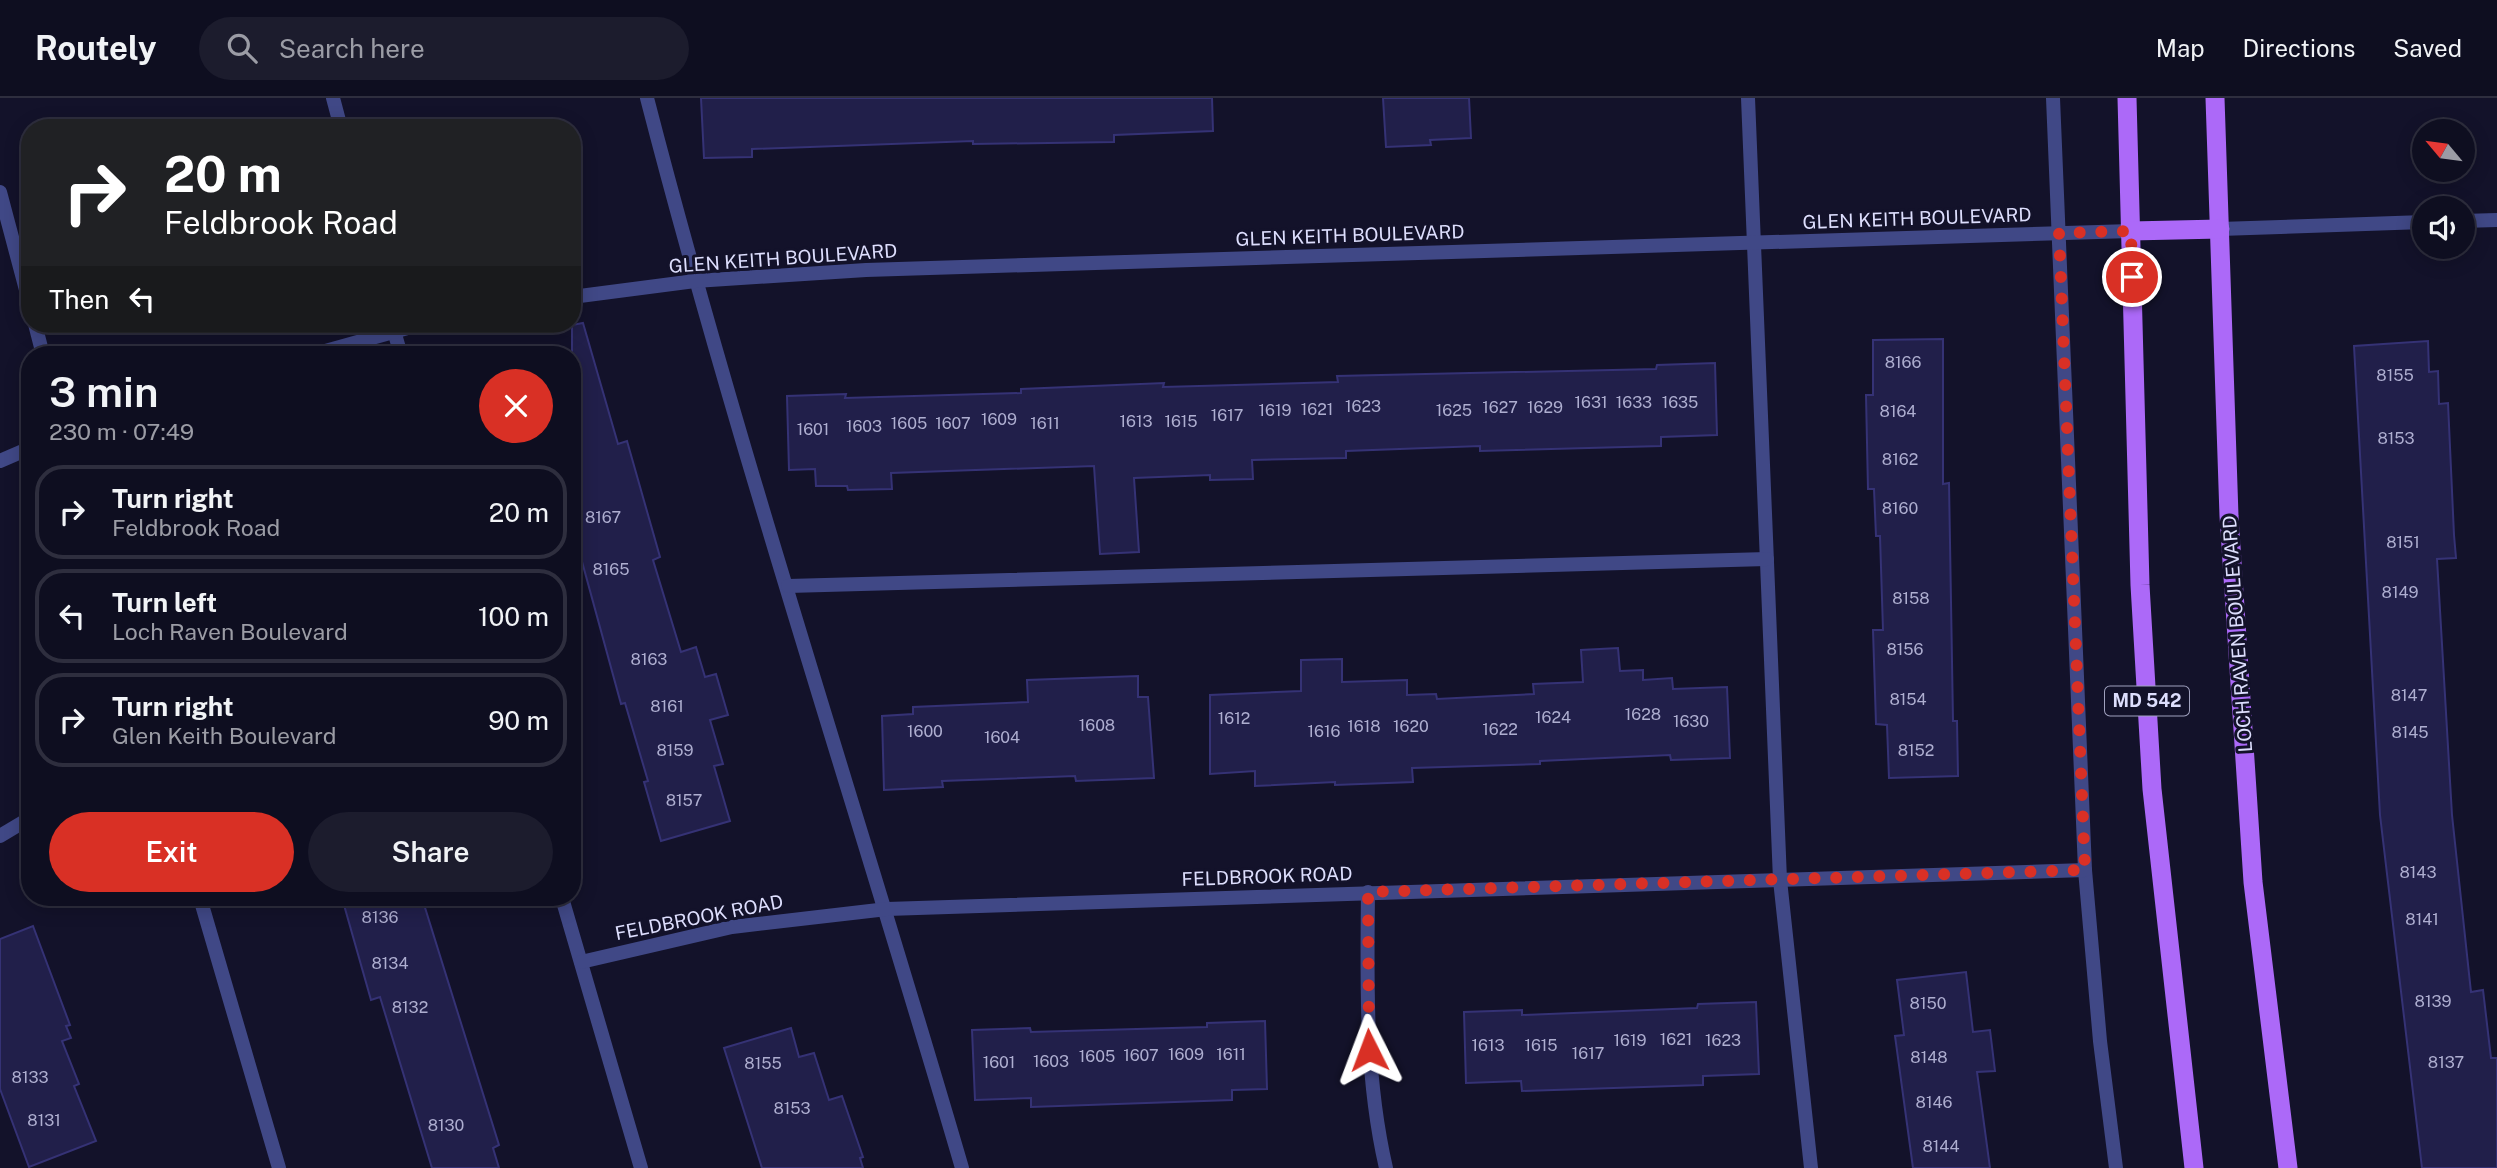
<!DOCTYPE html>
<html lang="en">
<head>
<meta charset="utf-8">
<style>
	body { margin:0; font-family:"Public Sans",sans-serif; background:#1c1c2d; color:#f1f3f6; height:100vh; display:flex; flex-direction:column; font-size:26px; white-space:nowrap }
	* { box-sizing:border-box; margin:0 }
	p { font-size:23px; color:#9b9ca5 }
	.icon { flex:none; width:38px; height:38px; fill:none; stroke:currentColor; stroke-width:2; stroke-linecap:round; stroke-linejoin:round }
	.map { position:relative; flex:1; overflow:hidden }
	.side { position:absolute; left:21px; top:248px; width:560px; height:560px; display:flex; flex-direction:column; background:#0e0e20; border-radius:28px; box-shadow:0 4px 18px #0003,0 0 0 2px #2e2e3e }
	.side>* { flex:none }
	.banner { position:absolute; left:21px; top:21px; width:560px; height:214px; border-radius:28px; box-shadow:0 4px 18px #0003,0 0 0 2px #2e2e3e; background:#202124; color:#fff; overflow:hidden }
	.needle { width:46px; rotate:299deg }
	.fabs { position:absolute; left:2412px; top:21px; display:grid; gap:14px }
	.fabs a { display:grid; place-items:center; width:63px; height:63px; border-radius:50%; background:#0e0e20; box-shadow:0 4px 18px #0003,0 0 0 2px #2e2e3e; font-size:35px }
	.pin { position:absolute; display:grid; place-items:center; width:60px; height:60px; color:#fff; margin:-30px; border:4px solid #fff; border-radius:50%; box-shadow:0 2px 7px #0007 }
	.me { position:absolute; width:77px; margin:-38px; rotate:357deg; stroke-linejoin:round; filter:drop-shadow(0 0 5px #0008) }
	.turn { display:flex; align-items:center; gap:24px; height:147px; padding:0 28px; font-size:32px }
	.turn .icon { width:91px; height:91px; stroke-width:2.5 }
	.turn b { display:block; font-size:49px; line-height:60px }
	.then { display:flex; align-items:center; height:66px; padding:0 28px; background:#0003; gap:14px; font-size:26px }
	.round { display:grid; place-items:center; flex:none; width:74px; height:74px; border-radius:37px; background:#1c1c2d }
	.overview { display:flex; align-items:center; justify-content:space-between; height:119px; padding:0 28px }
	h1 { font-size:42px; font-weight:600; line-height:52px }
	.action { display:flex; gap:14px; margin-top:auto; padding:14px 28px }
	.action a { flex:1; height:80px; border-radius:42px; background:#d93025; color:#fff; font-size:28px; font-weight:600; line-height:80px; text-align:center }
	.action a+a { background:#1c1c2d; color:#f1f3f6 }
	ul { padding:0; list-style:none }
	li { display:flex; align-items:center; gap:21px; height:94px; margin:0 14px 10px; padding:0 14px; border:4px solid #2e2e3e; border-radius:28px }
	li div { flex:1 }
	li b { display:block; font-size:26px }
	li em { font-style:normal }
	header { display:flex; align-items:center; gap:42px; box-sizing:border-box; height:98px; padding:0 35px; background:#0e0e20; border-bottom:2px solid #2e2e3e }
	header strong { font-size:33px }
	nav { display:flex; gap:38px; margin-inline-start:auto; font-size:24px }
	.search { width:490px; height:63px; background:#1c1c2d; display:flex; align-items:center; gap:18px; box-sizing:border-box; padding:0 24px; border-radius:38px; color:#9b9ca5; font-size:26px }
	.map>svg:first-child { display:block }
</style>
</head>
<body>
<header>
<strong>Routely</strong>
<div class="search"><svg class="icon" aria-label="search" viewBox="0 0 24 24"><circle cx="10" cy="10" r="6"/><path d="M15 15l6 6"/></svg>Search here</div>
<nav><a>Map</a><a>Directions</a><a>Saved</a></nav>
</header>
<div class="map">
<svg width="2497" height="1070" viewBox="0 0 2497 1070">
	<rect width="100%" height="100%" fill="#13122a"/>
	<g fill="#211f4a" stroke="#353275" stroke-width="2">
		<polygon points="701,0 1212,0 1213,33 1114,37 1114,44 973,46 973,43 752,51 752,59 704,60"/>
		<polygon points="1383,0 1469,0 1471,40 1430,42 1431,47 1386,49"/>
		<polygon points="583,225 618,346 627,343 660,459 653,462 681,554 696,549 705,579 716,576 728,617 710,622 723,666 714,668 730,723 661,743 644,684 648,683 625,605 621,606 572,427 572,227"/>
		<polygon points="1943,241 1943,386 1949,385 1953,623 1957,623 1958,678 1889,680 1887,627 1876,626 1873,532 1883,532 1880,438 1876,438 1874,391 1868,391 1866,297 1873,297 1873,242"/>
		<polygon points="2428,243 2429,274 2438,273 2439,306 2448,305 2454,437 2456,460 2437,461 2452,717 2471,894 2483,892 2491,960 2497,960 2497,1070 2422,1070 2380,717 2354,248"/>
		<polygon points="1715,265 1717,337 1661,339 1661,348 1480,353 1480,348 1346,353 1346,360 1252,362 1253,381 1210,382 1210,377 1134,380 1139,454 1100,456 1094,368 891,375 892,391 848,392 847,388 816,388 815,371 789,372 787,298 846,296 845,300 1021,295 1021,291 1164,285 1163,289 1338,284 1337,278 1656,271 1657,267"/>
		<polygon points="1618,550 1620,573 1643,572 1643,582 1672,580 1673,591 1727,589 1730,660 1671,662 1670,657 1540,663 1540,666 1412,670 1413,684 1335,687 1335,684 1255,688 1255,673 1210,676 1210,597 1301,593 1301,562 1342,561 1342,584 1407,582 1407,597 1436,596 1437,601 1534,596 1533,586 1583,584 1581,552"/>
		<polygon points="1138,578 1138,599 1148,599 1154,680 1076,683 1075,678 942,683 943,689 884,692 882,618 913,616 913,609 1028,604 1027,582"/>
		<polygon points="342,800 422,800 499,1047 493,1050 499,1070 432,1070 380,899 371,902"/>
		<polygon points="33,828 70,927 66,928 71,940 62,943 79,986 74,988 96,1043 29,1069 0,991 0,841"/>
		<polygon points="1966,874 1973,934 1990,932 1995,973 1977,974 1990,1070 1913,1070 1895,938 1904,937 1897,882"/>
		<polygon points="1756,904 1759,976 1703,978 1703,987 1522,993 1521,983 1466,985 1464,914 1522,912 1522,917 1697,910 1698,906"/>
		<polygon points="1265,923 1267,991 1232,992 1232,1002 1031,1009 1031,1000 975,1002 972,932 1030,930 1031,934 1207,929 1207,925"/>
		<polygon points="791,930 799,959 814,955 829,1002 842,998 863,1059 860,1060 863,1070 762,1070 724,950"/>
	</g>
	<g fill="none" stroke-linecap="round" stroke-linejoin="round">
		<g stroke="#404886" stroke-width="14">
			<path d="M647 0C740 360 858 713 962 1070"/>
			<polyline points="1748,0 1780,782 1811,1070"/>
			<polyline points="0,94 30,207"/>
			<polyline points="35,226 43,257"/>
			<polyline points="788,488 1767,461"/>
			<polyline points="0,738 30,720"/>
			<polyline points="200,800 279,1070"/>
		</g>
		<g stroke="#404886" stroke-width="14">
			<polyline points="333,0 341,30"/>
			<polyline points="2053,0 2085,772 2100,943 2116,1070"/>
			<polyline points="2462,123 2497,122"/>
			<polyline points="2220,131 2424,124"/>
			<polyline points="572,199 695,183 866,172 2131,133"/>
			<polyline points="392,226 401,257"/>
			<polyline points="311,257 422,226"/>
			<polyline points="0,363 30,350"/>
			<path d="M1368 794C1367 887 1365 979 1386 1070"/>
			<polyline points="562,800 641,1070"/>
			<polyline points="581,864 732,829 887,811 2085,772"/>
		</g>
		<g stroke="#ac69f8" stroke-width="19">
			<polyline points="2127,0 2140,487 2152,691 2194,1070"/>
			<polyline points="2215,0 2229,418 2253,784 2288,1070"/>
			<polyline points="2131,133 2220,131"/>
		</g>
	</g>
	<g fill="none" stroke-linecap="round" stroke-linejoin="round">
		<polyline stroke="#d93025" stroke-width="12" stroke-dasharray="0 21.6" points="1369,952 1368,794 2085,772 2059,135 2131,133 2132,179"/>
	</g>
	<g text-anchor="middle" stroke-width="6" stroke-linejoin="round" paint-order="stroke">
		<g font-size="16" fill="#aeaed0">
			<text x="1903" y="270">8166</text>
			<text x="2395" y="283">8155</text>
			<text x="1591" y="310">1631</text>
			<text x="1634" y="310">1633</text>
			<text x="1680" y="310">1635</text>
			<text x="1363" y="314">1623</text>
			<text x="1500" y="315">1627</text>
			<text x="1545" y="315">1629</text>
			<text x="1317" y="317">1621</text>
			<text x="1275" y="318">1619</text>
			<text x="1454" y="318">1625</text>
			<text x="1898" y="319">8164</text>
			<text x="1227" y="323">1617</text>
			<text x="999" y="327">1609</text>
			<text x="1136" y="329">1613</text>
			<text x="1181" y="329">1615</text>
			<text x="909" y="331">1605</text>
			<text x="953" y="331">1607</text>
			<text x="1045" y="331">1611</text>
			<text x="864" y="334">1603</text>
			<text x="813" y="337">1601</text>
			<text x="2396" y="346">8153</text>
			<text x="1900" y="367">8162</text>
			<text x="1900" y="416">8160</text>
			<text x="603" y="425">8167</text>
			<text x="2403" y="450">8151</text>
			<text x="611" y="477">8165</text>
			<text x="2400" y="500">8149</text>
			<text x="1911" y="506">8158</text>
			<text x="1905" y="557">8156</text>
			<text x="649" y="567">8163</text>
			<text x="2409" y="603">8147</text>
			<text x="1908" y="607">8154</text>
			<text x="667" y="614">8161</text>
			<text x="1643" y="622">1628</text>
			<text x="1553" y="625">1624</text>
			<text x="1234" y="626">1612</text>
			<text x="1691" y="629">1630</text>
			<text x="1097" y="633">1608</text>
			<text x="1364" y="634">1618</text>
			<text x="1411" y="634">1620</text>
			<text x="1500" y="637">1622</text>
			<text x="925" y="639">1600</text>
			<text x="1324" y="639">1616</text>
			<text x="2410" y="640">8145</text>
			<text x="1002" y="645">1604</text>
			<text x="675" y="658">8159</text>
			<text x="1916" y="658">8152</text>
			<text x="684" y="708">8157</text>
			<text x="2418" y="780">8143</text>
			<text x="380" y="825">8136</text>
			<text x="2422" y="827">8141</text>
			<text x="390" y="871">8134</text>
			<text x="2433" y="909">8139</text>
			<text x="1928" y="911">8150</text>
			<text x="410" y="915">8132</text>
			<text x="1676" y="947">1621</text>
			<text x="1630" y="948">1619</text>
			<text x="1723" y="948">1623</text>
			<text x="1488" y="953">1613</text>
			<text x="1541" y="953">1615</text>
			<text x="1588" y="961">1617</text>
			<text x="1186" y="962">1609</text>
			<text x="1231" y="962">1611</text>
			<text x="1141" y="963">1607</text>
			<text x="1097" y="964">1605</text>
			<text x="1929" y="965">8148</text>
			<text x="1051" y="969">1603</text>
			<text x="999" y="970">1601</text>
			<text x="2446" y="970">8137</text>
			<text x="763" y="971">8155</text>
			<text x="30" y="985">8133</text>
			<text x="1934" y="1010">8146</text>
			<text x="792" y="1016">8153</text>
			<text x="44" y="1028">8131</text>
			<text x="446" y="1033">8130</text>
			<text x="1941" y="1054">8144</text>
		</g>
		<rect fill="#13122a" stroke="#a0a1be" stroke-width="2" x="2105" y="588.5" width="84" height="29" rx="5"/>
		<g font-size="18" font-weight="bold" fill="#dddefd">
			<text x="2147" y="609">MD 542</text>
		</g>
		<g font-size="19" fill="#dddefd" stroke="#13122a">
			<text transform="translate(1917 120) rotate(-2)" y="7">GLEN KEITH BOULEVARD</text>
			<text transform="translate(1350 137) rotate(-2)" y="7">GLEN KEITH BOULEVARD</text>
			<text transform="translate(783 160) rotate(-4)" y="7">GLEN KEITH BOULEVARD</text>
			<text transform="translate(2237 536) rotate(-94)" y="7">LOCH RAVEN BOULEVARD</text>
			<text transform="translate(1267 778) rotate(-2)" y="7">FELDBROOK ROAD</text>
			<text transform="translate(699 819) rotate(-11)" y="7">FELDBROOK ROAD</text>
		</g>
	</g>
</svg>
<div class="fabs">
<a><svg class="needle" viewBox="-14 -14 28 28"><path d="M0-13l5 13h-10z" fill="#e53935"/><path d="M0 13l5-13h-10z" fill="#9b9ca5"/></svg></a>
<a><svg class="icon" aria-label="sound" viewBox="0 0 24 24"><path d="M4 9h4l5-4v14l-5-4H4zM17 9q2 3 0 6"/></svg></a>
</div>
<div class="pin" style="left:2132px;top:179px;background:#d93025"><svg class="icon" aria-label="arrive" viewBox="0 0 24 24"><path d="M6 21V4h12l-3 4 3 4H6"/></svg></div>
<svg class="me" style="left:1369px;top:952px" viewBox="-20 -20 40 40"><path d="M0-17L14 15 0 8-14 15z" fill="#d93025" stroke="#fff" stroke-width="4"/></svg>
<div class="banner">
<div class="turn"><svg class="icon" aria-label="right" viewBox="0 0 24 24"><path d="M7 20v-9h11M14 6l5 5-5 5"/></svg><div><b>20 m</b>Feldbrook Road</div></div>
<div class="then">Then<svg class="icon" aria-label="left" viewBox="0 0 24 24"><path d="M17 20v-9H6M10 6l-5 5 5 5"/></svg></div>
</div>
<section class="side">
<div class="overview"><div><h1>3 min</h1><p>230 m · 07:49</p></div><a class="round" style="background:#d93025;color:#fff"><svg class="icon" aria-label="close" viewBox="0 0 24 24"><path d="M6 6l12 12M18 6L6 18"/></svg></a></div>
<ul>
<li><svg class="icon" aria-label="right" viewBox="0 0 24 24"><path d="M7 20v-9h11M14 6l5 5-5 5"/></svg><div><b>Turn right</b><p>Feldbrook Road</p></div><em>20 m</em></li>
<li><svg class="icon" aria-label="left" viewBox="0 0 24 24"><path d="M17 20v-9H6M10 6l-5 5 5 5"/></svg><div><b>Turn left</b><p>Loch Raven Boulevard</p></div><em>100 m</em></li>
<li><svg class="icon" aria-label="right" viewBox="0 0 24 24"><path d="M7 20v-9h11M14 6l5 5-5 5"/></svg><div><b>Turn right</b><p>Glen Keith Boulevard</p></div><em>90 m</em></li>
</ul>
<div class="action"><a>Exit</a><a>Share</a></div>
</section>
</div>
</body>
</html>
